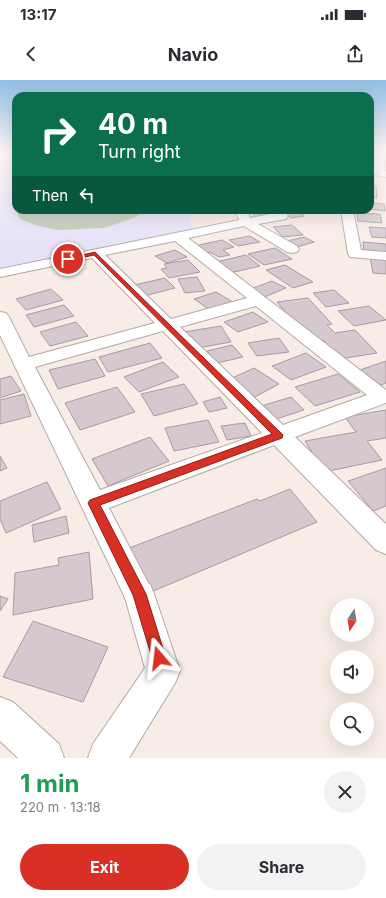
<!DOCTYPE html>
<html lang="en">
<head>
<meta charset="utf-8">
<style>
	body { margin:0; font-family:Inter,sans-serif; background:#f2f2f3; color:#2b2b33; height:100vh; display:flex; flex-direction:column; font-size:15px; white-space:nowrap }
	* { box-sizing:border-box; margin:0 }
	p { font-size:13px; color:#7c7c81 }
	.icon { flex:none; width:22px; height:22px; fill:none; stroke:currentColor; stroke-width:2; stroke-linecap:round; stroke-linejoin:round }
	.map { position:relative; height:678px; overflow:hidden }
	.sheet { display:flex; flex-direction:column; background:#fff; flex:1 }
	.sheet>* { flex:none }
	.top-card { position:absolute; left:12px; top:12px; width:362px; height:122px; border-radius:12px; box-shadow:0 4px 16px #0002; background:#0b6e4f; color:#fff; overflow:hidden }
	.needle { width:26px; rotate:192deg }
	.controls { position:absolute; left:330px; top:518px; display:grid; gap:8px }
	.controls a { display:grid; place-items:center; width:44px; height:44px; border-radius:50%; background:#fff; box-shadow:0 4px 16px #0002; font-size:20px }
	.pin { position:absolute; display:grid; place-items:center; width:34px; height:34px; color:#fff; margin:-17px; border:2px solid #fff; border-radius:50%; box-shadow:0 1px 4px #0007 }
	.me { position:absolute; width:44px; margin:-22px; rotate:343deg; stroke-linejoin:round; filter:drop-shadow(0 0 3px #0008) }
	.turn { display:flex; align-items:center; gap:14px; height:84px; padding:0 20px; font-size:18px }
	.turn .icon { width:52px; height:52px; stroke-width:2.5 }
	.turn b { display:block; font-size:28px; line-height:34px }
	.then { display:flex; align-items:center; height:38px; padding:0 20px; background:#0003; gap:8px; font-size:15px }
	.round { display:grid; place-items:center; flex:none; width:42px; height:42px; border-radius:21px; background:#f2f2f3 }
	.head { display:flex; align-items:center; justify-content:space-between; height:68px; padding:0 20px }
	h1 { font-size:24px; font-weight:700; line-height:30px; color:#1e9e55 }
	.cta { display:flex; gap:8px; margin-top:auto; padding:8px 20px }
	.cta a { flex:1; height:46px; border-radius:24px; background:#d93025; color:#fff; font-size:16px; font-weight:700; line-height:46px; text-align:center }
	.cta a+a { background:#f2f2f3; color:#2b2b33 }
	.status { display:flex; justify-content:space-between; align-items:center; height:28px; padding:0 20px; background:#fff; direction:ltr }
	.status svg { height:11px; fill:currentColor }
	header { display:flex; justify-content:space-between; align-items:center; height:52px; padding:0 20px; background:#fff; font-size:18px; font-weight:700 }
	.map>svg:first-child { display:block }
</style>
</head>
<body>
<div class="status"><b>13:17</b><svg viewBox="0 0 49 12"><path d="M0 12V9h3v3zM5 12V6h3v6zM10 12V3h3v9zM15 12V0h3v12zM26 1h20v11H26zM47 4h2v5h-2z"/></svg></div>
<header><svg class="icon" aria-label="back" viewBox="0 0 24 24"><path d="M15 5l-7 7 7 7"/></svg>Navio<svg class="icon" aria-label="share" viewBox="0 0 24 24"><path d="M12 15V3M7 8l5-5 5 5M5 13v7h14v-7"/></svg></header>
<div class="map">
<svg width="386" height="678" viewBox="0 0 386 678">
	<rect width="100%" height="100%" fill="#f8ece6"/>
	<polygon fill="#e6e2f8" points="0,72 16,72 16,130 189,130 193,149 0,188"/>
	<polygon fill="#bbc7b4" points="16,127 16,130 148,130 131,139 104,148 57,150 35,145 20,139 15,129"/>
	<g fill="#d5c9cf" stroke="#a69ba0">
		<polygon points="370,106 376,106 377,118 370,117"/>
		<polygon points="370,123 384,124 385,131 370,129"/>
		<polygon points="250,130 268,130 274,136 256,137"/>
		<polygon points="281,130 295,130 304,136 291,138"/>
		<polygon points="357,133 380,134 382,143 358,141"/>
		<polygon points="292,145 303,155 283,157 273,147"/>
		<polygon points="369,147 386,148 386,158 372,157"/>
		<polygon points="250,156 260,162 238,166 229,160"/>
		<polygon points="304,157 314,162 297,167 287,161"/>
		<polygon points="222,160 234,167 223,170 230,175 219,177 210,172 205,173 195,166"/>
		<polygon points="363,162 386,164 386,174 364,172"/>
		<polygon points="275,168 292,179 264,185 248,174"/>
		<polygon points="175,170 187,177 167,183 155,176"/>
		<polygon points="246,175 260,186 230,193 216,182"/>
		<polygon points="370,177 386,178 386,194 373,193"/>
		<polygon points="188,180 200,192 169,198 161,189 167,188 164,184"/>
		<polygon points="285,185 313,202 293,208 266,190"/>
		<polygon points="197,197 205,211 185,213 178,199"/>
		<polygon points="165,198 175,208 144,216 134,205"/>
		<polygon points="272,201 286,208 262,218 248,210"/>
		<polygon points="51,209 63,220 26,230 16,219"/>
		<polygon points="334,210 349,223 326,227 313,213"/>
		<polygon points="216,212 233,222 210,230 194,219"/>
		<polygon points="308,218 332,244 327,245 335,253 355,250 377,273 340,279 323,260 314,261 295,244 277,222"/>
		<polygon points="64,225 74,236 34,247 26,235"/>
		<polygon points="369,226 386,240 354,246 338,231"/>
		<polygon points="253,232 268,242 238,252 224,242"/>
		<polygon points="76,242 88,256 50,266 40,252"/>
		<polygon points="221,246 231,262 193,269 184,252"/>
		<polygon points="279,258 289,272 257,276 248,263"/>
		<polygon points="150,263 162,278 108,292 99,277"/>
		<polygon points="232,265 243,277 217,283 207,271"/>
		<polygon points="306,273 326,287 291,300 272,286"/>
		<polygon points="95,279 105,296 58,309 49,290"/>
		<polygon points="386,281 386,303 381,305 360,290"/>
		<polygon points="163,282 179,297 139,312 124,297"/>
		<polygon points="254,288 279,304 255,317 230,299"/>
		<polygon points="338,294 360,312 315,326 295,307"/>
		<polygon points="11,296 21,311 0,318 0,299"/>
		<polygon points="184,304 198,324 154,336 141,314"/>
		<polygon points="117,307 135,332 80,350 65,323"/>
		<polygon points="24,314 31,336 0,344 0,320"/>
		<polygon points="220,317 227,328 209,332 203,322"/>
		<polygon points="291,317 304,330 267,342 255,328"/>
		<polygon points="386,330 386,358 367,361 382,380 324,392 305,361 356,352 345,337"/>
		<polygon points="208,340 219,362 174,371 165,348"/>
		<polygon points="245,343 251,356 227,360 221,346"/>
		<polygon points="150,357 169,381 108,406 92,379"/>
		<polygon points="0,376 7,388 0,391"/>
		<polygon points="386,388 386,426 373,431 348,401"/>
		<polygon points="47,402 61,429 6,453 0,439 0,421"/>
		<polygon points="290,409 317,442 144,515 124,470 257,419 260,421"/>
		<polygon points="66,436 69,453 34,462 32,445"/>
		<polygon points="89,472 93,519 13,535 15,493 59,485 58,478"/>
		<polygon points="0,516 8,519 0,531"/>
		<polygon points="33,541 108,567 83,622 3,597"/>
	</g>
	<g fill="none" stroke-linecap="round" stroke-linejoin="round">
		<g stroke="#b4a9a3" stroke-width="2">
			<g id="minor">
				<polygon points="374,72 384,72 384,91 386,91 386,97 375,95 374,93"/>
				<path d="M235 130H247L250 138 282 132 286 133 288 136 286 139 258 144 297 166 299 169 297 172 292 173 287 172 244 146 188 158 386 310V323L295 357 386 444V474L376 470 274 365 109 428 154 514 150 524 139 528 128 524 0 255V232L6 233 9 237 29 277 155 243 92 178 0 197V189L239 140ZM175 161 247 218 171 239 105 175ZM256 226 367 315 283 345 180 247ZM163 251 262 353 100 410 35 287Z"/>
				<polygon points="341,130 353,130 361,170 386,172 386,180 350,177 348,174"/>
				<polygon points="0,617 13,622 59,664 64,678 18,678 0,661"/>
			</g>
		</g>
		<g stroke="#b4a9a3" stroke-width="2">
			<polygon id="tertiary" points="139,500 150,504 154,514 180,591 175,603 129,678 88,678 93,664 145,588 124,514 128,504"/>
		</g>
		<use href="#minor" fill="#fff" fill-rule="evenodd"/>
		<use href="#tertiary" fill="#fff" fill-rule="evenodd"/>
	</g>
	<linearGradient id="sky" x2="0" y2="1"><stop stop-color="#91bee4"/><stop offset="0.43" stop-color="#fcf6f4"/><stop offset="1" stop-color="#fcf6f4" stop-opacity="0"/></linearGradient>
	<rect width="386" height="167" fill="url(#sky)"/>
	<polygon fill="#d93025" stroke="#8d1f18" points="95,172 283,355 282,358 100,425 146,514 166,578 164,583 159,585 154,583 152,578 133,515 88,423 90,420 272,354 94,175 68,181 65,179"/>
</svg>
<div class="controls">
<a><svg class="needle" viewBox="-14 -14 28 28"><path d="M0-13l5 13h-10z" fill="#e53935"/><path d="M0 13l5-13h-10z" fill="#7c7c81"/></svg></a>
<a><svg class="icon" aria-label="sound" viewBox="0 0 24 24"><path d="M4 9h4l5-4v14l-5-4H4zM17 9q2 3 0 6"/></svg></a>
<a><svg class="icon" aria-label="search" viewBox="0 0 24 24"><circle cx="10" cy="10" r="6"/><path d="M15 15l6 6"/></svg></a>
</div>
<div class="pin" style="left:68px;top:179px;background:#d93025"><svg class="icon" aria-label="arrive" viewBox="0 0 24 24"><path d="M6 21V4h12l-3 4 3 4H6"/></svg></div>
<svg class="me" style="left:159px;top:578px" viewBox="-20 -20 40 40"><path d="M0-17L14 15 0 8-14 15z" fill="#d93025" stroke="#fff" stroke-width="4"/></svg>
<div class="top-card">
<div class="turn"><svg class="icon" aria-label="right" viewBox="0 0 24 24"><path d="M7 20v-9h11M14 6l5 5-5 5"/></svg><div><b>40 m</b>Turn right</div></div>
<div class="then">Then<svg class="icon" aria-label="left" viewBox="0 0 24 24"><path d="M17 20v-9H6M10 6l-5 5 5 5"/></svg></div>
</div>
</div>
<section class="sheet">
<div class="head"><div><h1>1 min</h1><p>220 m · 13:18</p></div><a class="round"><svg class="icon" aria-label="close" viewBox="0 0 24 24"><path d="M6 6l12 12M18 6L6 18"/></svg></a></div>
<div class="cta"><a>Exit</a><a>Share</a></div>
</section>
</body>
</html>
